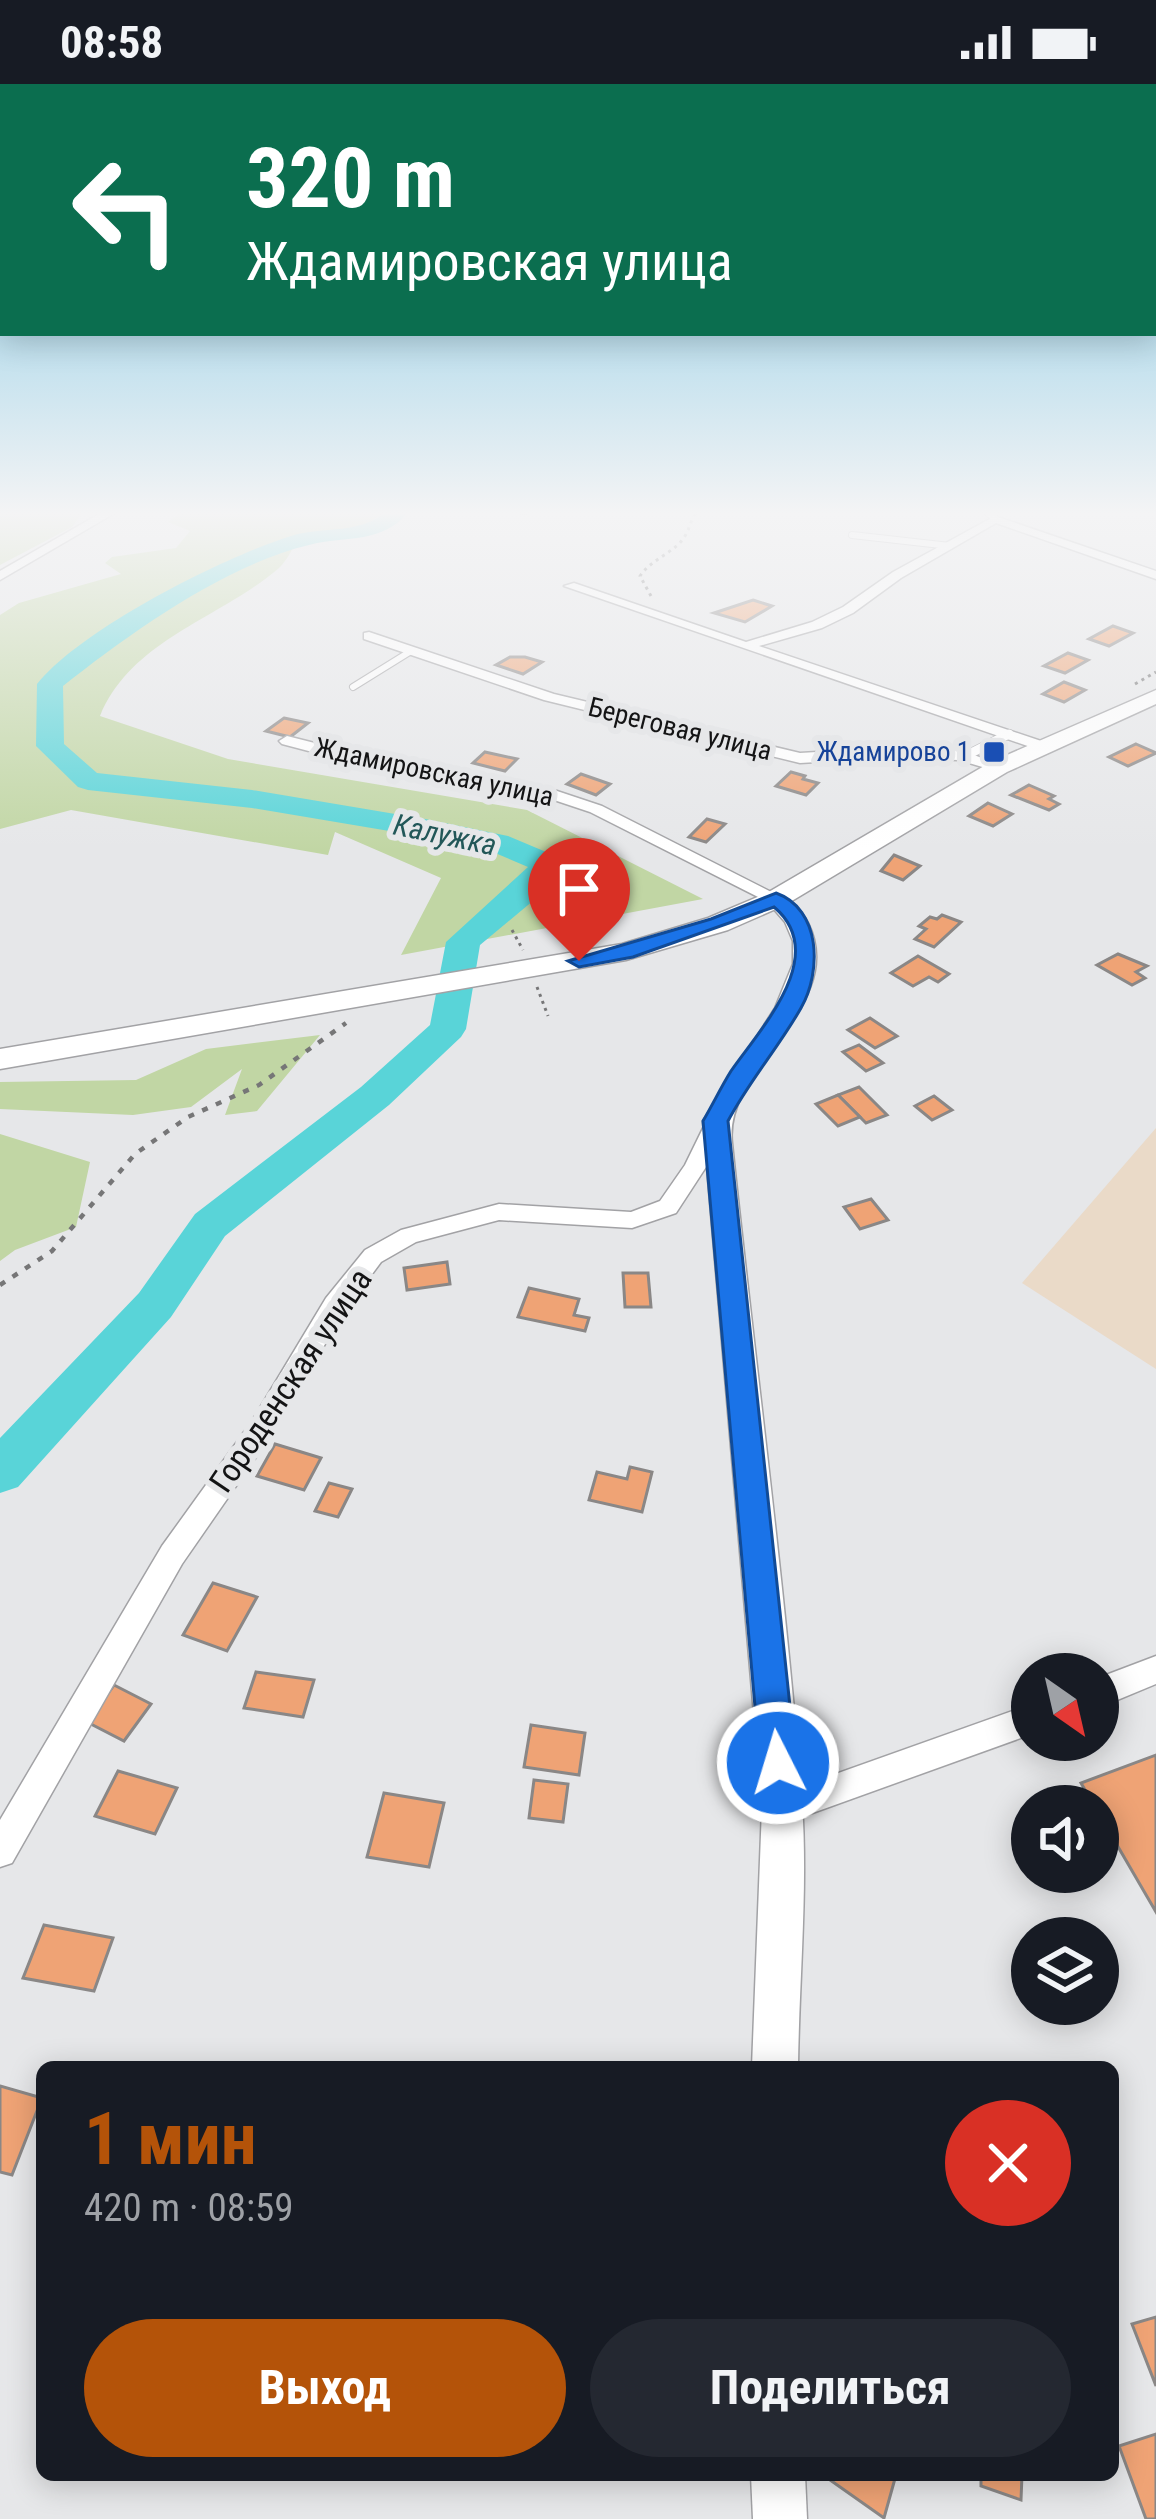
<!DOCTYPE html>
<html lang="ru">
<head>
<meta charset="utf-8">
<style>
	body { margin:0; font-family:"Roboto Condensed",sans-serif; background:#242831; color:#f1f3f6; height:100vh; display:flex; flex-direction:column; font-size:45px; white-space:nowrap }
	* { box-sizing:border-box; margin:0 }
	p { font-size:39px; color:#9ea1a6 }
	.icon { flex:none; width:66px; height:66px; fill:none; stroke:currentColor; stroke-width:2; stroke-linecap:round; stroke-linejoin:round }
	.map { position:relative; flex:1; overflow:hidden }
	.sheet { position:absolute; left:36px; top:1977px; width:1083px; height:420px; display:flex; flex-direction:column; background:#171b24; border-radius:18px; box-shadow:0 6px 30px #0003 }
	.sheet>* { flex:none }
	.guide { position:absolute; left:0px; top:0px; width:1158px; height:252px; box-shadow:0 6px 30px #0003; background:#0b6e4f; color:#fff; overflow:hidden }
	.needle { width:78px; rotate:146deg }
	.buttons { position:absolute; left:1011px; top:1569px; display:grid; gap:24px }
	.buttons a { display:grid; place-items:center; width:108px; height:108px; border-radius:50%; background:#171b24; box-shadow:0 6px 30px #0003; font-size:60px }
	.pin { position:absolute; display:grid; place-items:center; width:102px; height:102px; color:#fff; margin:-123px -51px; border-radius:50% 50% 50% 0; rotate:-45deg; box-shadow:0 0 12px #0007 }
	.pin .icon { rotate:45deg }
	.me { position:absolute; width:132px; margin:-66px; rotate:355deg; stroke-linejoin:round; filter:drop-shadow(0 0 9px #0008) }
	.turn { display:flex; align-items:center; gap:42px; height:252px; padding:0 48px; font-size:54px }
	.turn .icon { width:156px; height:156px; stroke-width:2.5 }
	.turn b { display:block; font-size:84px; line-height:102px }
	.round { display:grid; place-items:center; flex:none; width:126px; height:126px; border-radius:63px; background:#242831 }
	.headline { display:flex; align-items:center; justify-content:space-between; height:204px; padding:0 48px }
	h1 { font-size:72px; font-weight:700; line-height:90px; color:#b45309 }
	.button { display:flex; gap:24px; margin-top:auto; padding:24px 48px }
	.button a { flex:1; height:138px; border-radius:72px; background:#b45309; color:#fff; font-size:48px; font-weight:700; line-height:138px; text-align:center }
	.button a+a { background:#242831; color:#f1f3f6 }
	.status { display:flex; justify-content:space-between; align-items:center; height:84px; padding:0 60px; background:#171b24; direction:ltr }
	.status svg { height:33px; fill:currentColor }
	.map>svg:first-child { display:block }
</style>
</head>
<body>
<div class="status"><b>08:58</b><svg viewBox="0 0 49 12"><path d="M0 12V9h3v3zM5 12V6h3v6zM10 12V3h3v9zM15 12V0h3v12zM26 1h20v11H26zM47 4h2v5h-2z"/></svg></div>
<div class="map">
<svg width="1156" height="2435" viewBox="0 0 1156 2435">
	<rect width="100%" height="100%" fill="#e6e7e9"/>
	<polygon fill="#eadac8" points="1156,1044 1156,1285 1022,1199"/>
	<g fill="#c1d6a4">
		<polygon points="0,426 84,426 72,443 0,481"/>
		<path d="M183 426H390L359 444 299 453C293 463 287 477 279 484 220 535 132 555 100 632L228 675 527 726 703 815 401 871 441 794 335 748 328 771 71 726 0 745V531L19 519 121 490 105 479 112 473 176 464 190 447 168 438Z"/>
		<polygon points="320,951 257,1027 225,1031 242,985 191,1023 133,1031 0,1025 0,998 136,996 206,965"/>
		<polygon points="0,1050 90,1078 76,1143 15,1166 0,1177"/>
	</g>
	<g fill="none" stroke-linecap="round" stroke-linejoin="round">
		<polyline stroke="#449a9e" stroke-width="4.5" points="522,429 541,426"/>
		<path fill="#59d4d8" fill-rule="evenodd" d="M387 426H410C383 461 347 451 309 461 225 481 130 549 63 602L64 660 97 689 252 706 425 735 508 752 558 773 563 780 540 811 480 861 466 945 461 953 389 1021 225 1152 171 1233 18 1403 0 1409V1354L139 1209 195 1130 361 1003 430 941 446 858 528 783 488 766 425 753 252 724 88 706 78 703 36 662 37 600C81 545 223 473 291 452 323 442 363 451 387 426Z"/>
	</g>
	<g fill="#efa375" stroke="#8a8786" stroke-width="3">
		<polygon points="753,516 772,522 745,538 714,529"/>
		<polygon points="1113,542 1133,549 1109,562 1089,555"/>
		<polygon points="1068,569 1088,576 1065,589 1044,582"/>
		<polygon points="510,573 525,573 542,578 523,590 496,581"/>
		<polygon points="1064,598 1085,606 1064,618 1043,610"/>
		<polygon points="284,634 308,639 290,653 266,647"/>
		<polygon points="1136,660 1156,669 1128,682 1109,673"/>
		<polygon points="485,668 517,675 505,687 473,679"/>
		<polygon points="791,688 805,692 803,695 818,699 806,711 776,702"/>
		<polygon points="581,690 610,700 596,711 567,700"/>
		<polygon points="1029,701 1054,712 1049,715 1059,720 1049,726 1011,711"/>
		<polygon points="988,719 1012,730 993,742 969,732"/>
		<polygon points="707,735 725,740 706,758 689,753"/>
		<polygon points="894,771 920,782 903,796 881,787"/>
		<polygon points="942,831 961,838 934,863 915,855 926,845 919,842 930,833 937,835"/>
		<polygon points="1118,870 1147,882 1136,888 1145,894 1132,901 1097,881"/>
		<polygon points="918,872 949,890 938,898 929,893 913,902 891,889"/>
		<polygon points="870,934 897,952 875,964 848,946"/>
		<polygon points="859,961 883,979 866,987 843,968"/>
		<polygon points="859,1003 887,1031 866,1039 838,1011"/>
		<polygon points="838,1011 860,1033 838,1042 816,1020"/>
		<polygon points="934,1012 952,1026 932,1036 915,1022"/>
		<polygon points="871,1115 888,1136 860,1145 844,1123"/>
		<polygon points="447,1178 450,1200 407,1206 404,1184"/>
		<polygon points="623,1189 648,1189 651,1223 625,1223"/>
		<polygon points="529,1204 579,1215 574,1231 589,1234 585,1247 518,1233"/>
		<polygon points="275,1360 321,1374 304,1406 257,1392"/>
		<polygon points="630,1383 652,1388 642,1428 589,1416 597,1388 627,1395"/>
		<polygon points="329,1399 352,1405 338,1433 315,1427"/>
		<polygon points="213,1499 257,1513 227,1567 183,1551"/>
		<polygon points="256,1588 314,1596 303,1633 244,1624"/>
		<polygon points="114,1601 151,1620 124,1657 87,1638"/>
		<polygon points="531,1641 585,1649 579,1691 524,1683"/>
		<polygon points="1156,1671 1156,1828 1081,1699"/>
		<polygon points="118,1687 177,1704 155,1750 95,1732"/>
		<polygon points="534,1696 568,1700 563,1738 529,1734"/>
		<polygon points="384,1709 444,1719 429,1783 367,1773"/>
		<polygon points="44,1841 113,1854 94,1907 23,1894"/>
		<polygon points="0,2002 42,2014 12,2091 0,2088"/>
		<polygon points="1156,2233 1156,2302 1132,2240"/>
		<polygon points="1156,2350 1156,2435 1146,2435 1119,2362"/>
		<polygon points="823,2391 896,2391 884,2434"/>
		<polygon points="981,2391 1022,2391 1021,2416 981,2402"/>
	</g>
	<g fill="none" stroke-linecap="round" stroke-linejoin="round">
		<g stroke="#a2a2a5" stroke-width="8">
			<g id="service-far1">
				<polyline points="985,426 995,435"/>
				<polyline points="852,451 950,462"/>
				<polyline points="353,603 411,567"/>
			</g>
		</g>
		<g stroke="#a2a2a5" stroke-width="10">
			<polyline id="service" points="965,672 1009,650"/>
		</g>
		<g stroke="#a2a2a5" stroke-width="3">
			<g id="minor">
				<polygon points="106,426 120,426 0,496 0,487"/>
				<polygon points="995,432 1156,487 1156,495 996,439 901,494 853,529 822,544 759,562 1050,660 1053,663 1045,668 564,502 574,499 746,558 812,538 843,523 893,488"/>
				<polygon points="369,548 554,610 800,669 885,664 960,666 1007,683 999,688 959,676 885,674 800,679 544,616 364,555 364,549"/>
				<polygon points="287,652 358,670 557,707 602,722 785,815 770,819 590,728 548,714 358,680 282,660 279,657"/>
				<polygon points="716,1030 727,1037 706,1083 676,1129 632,1144 499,1136 416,1158 381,1178 344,1228 270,1353 182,1480 12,1779 0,1783 0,1736 162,1462 252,1337 326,1214 365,1166 401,1146 499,1120 631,1128 660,1117 685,1081 709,1032"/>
				<polygon points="1156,1572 1156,1600 1098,1624 1098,1594"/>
				<polygon points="1032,1620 1032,1650 782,1740 771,1735 766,1724 771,1713"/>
			</g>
		</g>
		<g stroke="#a2a2a5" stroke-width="3">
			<g id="tertiary">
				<path d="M776 808C789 813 801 826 808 839 849 923 723 980 732 1059 755 1279 785 1499 802 1719 808 1806 799 1896 798 1983H752L762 1724 703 1037 775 924 793 880V857L785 838 765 815Z"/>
				<polygon points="751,2391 805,2391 807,2435 753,2435"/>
			</g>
		</g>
		<g stroke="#a2a2a5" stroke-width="3">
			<polygon id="primary" points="1156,606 1156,620 1007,688 785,821 728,846 626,876 0,985 0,965 622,860 708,834 767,809 991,678"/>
		</g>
		<g stroke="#767677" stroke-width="3" stroke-dasharray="3 4.5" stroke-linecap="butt">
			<path d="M651 512 640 492C651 475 676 468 685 452 691 442 690 435 699 426"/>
			<polyline points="1135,600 1156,588"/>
			<polyline points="512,846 523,866"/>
			<polyline points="537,903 548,932"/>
		</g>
		<polyline stroke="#767677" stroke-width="4.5" stroke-dasharray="6 9" stroke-linecap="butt" points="0,1201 52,1167 135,1070 188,1033 259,1001 346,939"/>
		<use href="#service-far1" stroke="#fff" stroke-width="6"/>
		<use href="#service" stroke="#fff" stroke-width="9"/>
		<use href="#minor" fill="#fff" fill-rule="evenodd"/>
		<use href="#tertiary" fill="#fff" fill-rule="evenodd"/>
		<use href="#primary" fill="#fff" fill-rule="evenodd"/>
	</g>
	<linearGradient id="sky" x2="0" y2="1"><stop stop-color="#6fc1e2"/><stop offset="0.56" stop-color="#f4f4f5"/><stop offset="1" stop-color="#f4f4f5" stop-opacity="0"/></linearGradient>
	<rect width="1156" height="767" fill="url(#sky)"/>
	<path fill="#1a73e8" stroke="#114b97" stroke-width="3" d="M776 809C821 825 822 887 801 924 779 963 749 997 728 1037L796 1679 791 1691 778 1697 766 1691 760 1679 703 1037C713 1020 721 1003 731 987 760 945 831 871 774 823L633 873 579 883 568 877 711 835Z"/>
	<rect fill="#1a4fb4" stroke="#e6e7e9" stroke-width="4.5" x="982" y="656" width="24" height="24" rx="6"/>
	<g text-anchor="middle" stroke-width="12" stroke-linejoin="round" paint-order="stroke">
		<g font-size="27" fill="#141415" stroke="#e6e7e9">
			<text transform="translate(680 645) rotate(14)" y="9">Береговая улица</text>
			<text transform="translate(434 688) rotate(12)" y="9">Ждамировская улица</text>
		</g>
		<g font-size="27" fill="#164399" stroke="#e6e7e9" text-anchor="end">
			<text x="970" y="677">Ждамирово 1</text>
		</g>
		<g font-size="30" font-style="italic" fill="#225758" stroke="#e6e7e9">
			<text transform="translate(445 751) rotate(12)" y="10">Калужка</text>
		</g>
		<g font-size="33" fill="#141415" stroke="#e6e7e9">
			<text transform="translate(290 1296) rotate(-56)" y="12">Городенская улица</text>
		</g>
	</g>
</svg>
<div class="buttons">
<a><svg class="needle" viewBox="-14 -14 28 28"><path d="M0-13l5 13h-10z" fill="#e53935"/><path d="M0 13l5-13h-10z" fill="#9ea1a6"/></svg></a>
<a><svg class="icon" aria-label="sound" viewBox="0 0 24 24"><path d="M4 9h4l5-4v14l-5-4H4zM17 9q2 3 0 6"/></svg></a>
<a><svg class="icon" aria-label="layers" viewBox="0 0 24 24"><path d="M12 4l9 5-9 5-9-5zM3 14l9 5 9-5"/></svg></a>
</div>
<div class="pin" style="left:579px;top:877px;background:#d93025"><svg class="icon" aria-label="arrive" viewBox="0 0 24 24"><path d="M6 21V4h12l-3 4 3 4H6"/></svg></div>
<svg class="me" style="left:778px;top:1679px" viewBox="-20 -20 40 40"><circle r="17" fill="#1a73e8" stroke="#fff" stroke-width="3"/><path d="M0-11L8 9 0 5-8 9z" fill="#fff"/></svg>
<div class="guide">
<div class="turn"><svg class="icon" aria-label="left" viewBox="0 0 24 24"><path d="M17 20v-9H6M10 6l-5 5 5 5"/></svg><div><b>320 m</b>Ждамировская улица</div></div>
</div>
<section class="sheet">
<div class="headline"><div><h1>1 мин</h1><p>420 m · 08:59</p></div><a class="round" style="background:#d93025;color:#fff"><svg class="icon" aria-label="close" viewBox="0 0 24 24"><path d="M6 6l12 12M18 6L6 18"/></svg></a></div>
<div class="button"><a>Выход</a><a>Поделиться</a></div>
</section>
</div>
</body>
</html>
